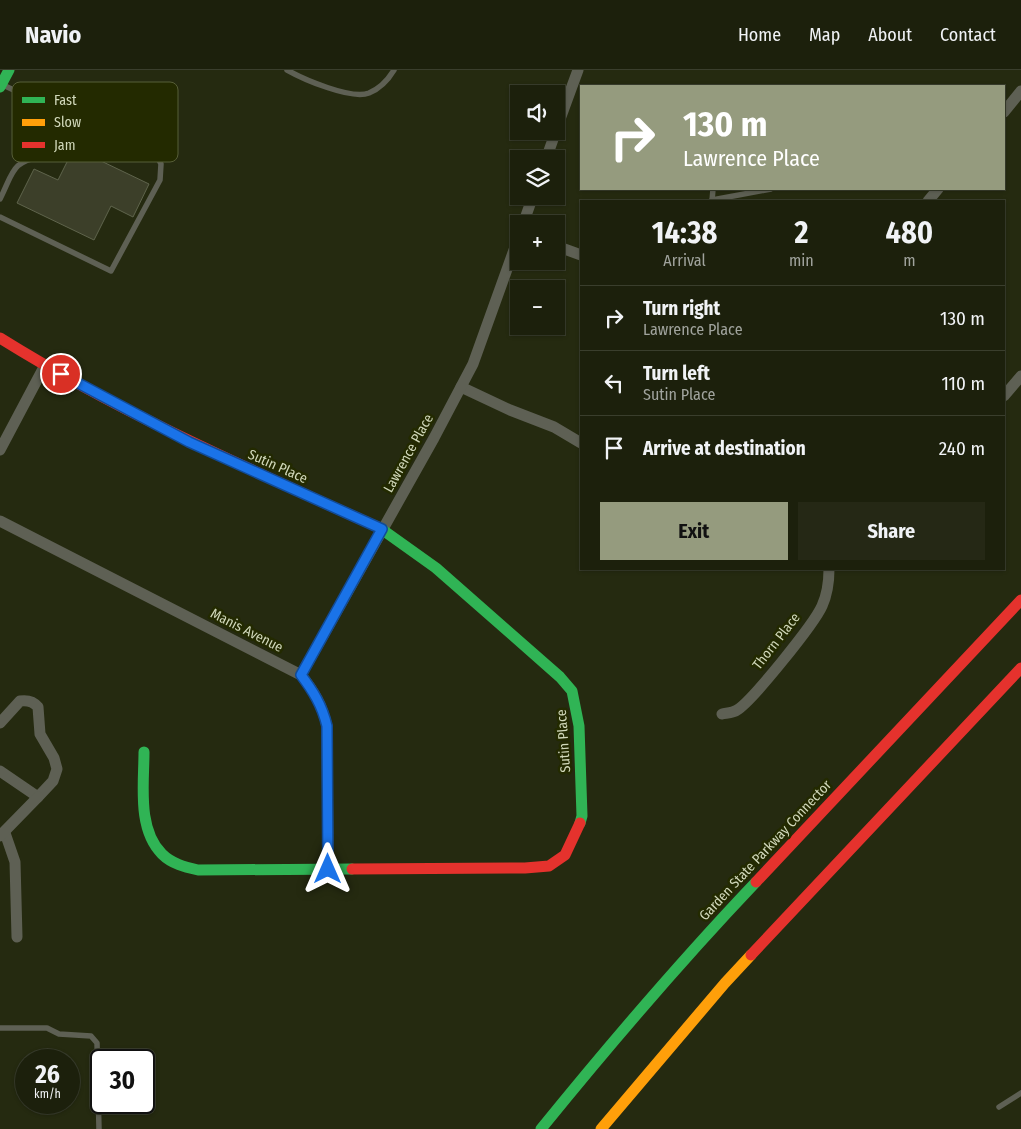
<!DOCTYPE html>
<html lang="en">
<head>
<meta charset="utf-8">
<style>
	body { margin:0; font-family:"Fira Sans Condensed",sans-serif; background:#252815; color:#f1f3f6; height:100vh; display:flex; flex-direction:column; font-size:19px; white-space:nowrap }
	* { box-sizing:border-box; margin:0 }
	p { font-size:16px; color:#a0a39d }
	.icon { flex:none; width:28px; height:28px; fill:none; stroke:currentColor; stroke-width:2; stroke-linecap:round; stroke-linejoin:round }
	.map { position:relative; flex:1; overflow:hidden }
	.side { position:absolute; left:580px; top:130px; width:425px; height:370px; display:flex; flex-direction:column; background:#1c200c; border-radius:0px; box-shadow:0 1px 4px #0004,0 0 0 1px #3a3e2d }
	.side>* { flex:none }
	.hud { position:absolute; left:580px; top:15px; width:425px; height:105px; border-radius:0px; box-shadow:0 1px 4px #0004,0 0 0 1px #3a3e2d; background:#959b7e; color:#fff; overflow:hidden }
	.fabs { position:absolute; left:510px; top:15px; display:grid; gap:10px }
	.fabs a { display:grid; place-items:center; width:55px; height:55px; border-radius:0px; background:#1c200c; box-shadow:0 1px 4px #0004,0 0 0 1px #3a3e2d; font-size:25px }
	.speed { position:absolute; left:15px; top:979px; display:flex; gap:10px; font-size:25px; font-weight:700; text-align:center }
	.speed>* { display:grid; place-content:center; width:65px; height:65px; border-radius:50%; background:#1c200c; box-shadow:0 1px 4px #0004,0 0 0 1px #3a3e2d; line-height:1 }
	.speed small { font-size:12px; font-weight:400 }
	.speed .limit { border:2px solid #111; border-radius:8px; background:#fff; color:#111 }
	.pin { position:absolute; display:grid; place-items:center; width:42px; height:42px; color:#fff; margin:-21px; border:2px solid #fff; border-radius:50%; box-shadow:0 1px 5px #0007 }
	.me { position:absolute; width:55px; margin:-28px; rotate:0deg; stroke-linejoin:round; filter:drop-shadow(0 0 4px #0008) }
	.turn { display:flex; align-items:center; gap:18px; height:105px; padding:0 20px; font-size:22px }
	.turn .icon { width:65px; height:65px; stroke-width:2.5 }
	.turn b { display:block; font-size:35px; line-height:42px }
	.eta { display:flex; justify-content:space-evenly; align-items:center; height:85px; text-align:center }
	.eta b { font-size:30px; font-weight:700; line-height:35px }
	.action { display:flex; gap:10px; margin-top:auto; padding:10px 20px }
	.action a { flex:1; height:58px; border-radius:0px; background:#959b7e; color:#111; font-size:20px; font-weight:700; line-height:58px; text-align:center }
	.action a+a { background:#252815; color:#f1f3f6 }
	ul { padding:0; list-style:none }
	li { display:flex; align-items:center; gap:15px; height:65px; padding:0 20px; border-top:1px solid #3a3e2d }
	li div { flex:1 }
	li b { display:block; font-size:19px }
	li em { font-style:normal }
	header { display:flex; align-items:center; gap:30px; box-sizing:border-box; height:70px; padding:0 25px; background:#1c200c; border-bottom:1px solid #3a3e2d }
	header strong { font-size:24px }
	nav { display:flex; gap:28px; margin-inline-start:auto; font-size:18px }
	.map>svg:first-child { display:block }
</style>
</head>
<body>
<header>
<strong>Navio</strong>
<nav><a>Home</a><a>Map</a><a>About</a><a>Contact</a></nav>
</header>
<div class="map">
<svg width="1021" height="1059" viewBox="0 0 1021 1059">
	<rect width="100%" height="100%" fill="#252a10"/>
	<polygon fill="#3c3f29" stroke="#5f644c" points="74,78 149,114 133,147 111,136 94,170 17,133 34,99 58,110"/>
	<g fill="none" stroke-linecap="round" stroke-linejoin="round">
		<g stroke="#5e6054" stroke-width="5.5">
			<path d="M287 0C303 9 351 30 369 23 381 18 388 10 394 0"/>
			<path d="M0 129C14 101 11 92 43 86L65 44"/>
			<polyline points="712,130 771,119"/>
			<polyline points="712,131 713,119"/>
			<polyline points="0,147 111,201 160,110 161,94 158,88 3,15"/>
			<polyline points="0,958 47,958 59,964 91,966 97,973 99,1059"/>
			<polyline points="999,1037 1021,1023"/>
		</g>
		<g stroke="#5e6054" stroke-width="11">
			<polyline points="1004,42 1021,21"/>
			<polyline points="556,60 578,0"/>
			<polyline points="546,89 556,61"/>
			<polyline points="928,131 938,119"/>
			<polyline points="523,154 533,126"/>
			<polyline points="556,176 581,185"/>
			<polyline points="461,317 510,340 554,357 581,373"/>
			<polyline points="1004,326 1021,306"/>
			<polyline points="0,380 45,295"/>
			<path d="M0 451 301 605C314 621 322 635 327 656L328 799"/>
			<polyline points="301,605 434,368 473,294 519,166"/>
			<path d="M722 644C726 643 733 643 737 640 752 631 814 554 822 536 827 525 829 511 829 499"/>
			<path d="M0 653 20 631C27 630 34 632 38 637L40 664 54 688 57 699 53 711 38 727 0 701"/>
			<polyline points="5,763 15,792 17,867"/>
			<polyline points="0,766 38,727"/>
		</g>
		<g stroke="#30b455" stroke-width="11">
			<polyline points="0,17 9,0"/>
			<polyline points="380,458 436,498 560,607 572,621 579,656 582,746 580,753"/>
			<path d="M144 682C144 714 137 759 162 784 172 794 185 797 198 800L352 799"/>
			<path d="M541 1059C610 974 681 891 756 812"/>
		</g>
		<polyline stroke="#ff9f0a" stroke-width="11" points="601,1059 725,913 751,885"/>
		<g stroke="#e5322d" stroke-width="11">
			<path d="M0 268C120 343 251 400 380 458"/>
			<polyline points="352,799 525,798 549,796 565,785 580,753"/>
			<polyline points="756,812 1021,530"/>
			<polyline points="751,885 1021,598"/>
		</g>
	</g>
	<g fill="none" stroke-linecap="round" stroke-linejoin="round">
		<g stroke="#114b97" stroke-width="12">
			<path id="route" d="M61 304 189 372 382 459 301 605C313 621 322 635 327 656L328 799"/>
		</g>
		<use href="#route" stroke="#1a73e8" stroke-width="9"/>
	</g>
	<g text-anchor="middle" stroke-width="5" stroke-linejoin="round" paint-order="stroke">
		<g font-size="14" fill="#d1d8ba" stroke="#232a00">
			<text transform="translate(408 383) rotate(-61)" y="5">Lawrence Place</text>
			<text transform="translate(278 396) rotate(24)" y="5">Sutin Place</text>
			<text transform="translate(247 560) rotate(27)" y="5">Manis Avenue</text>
			<text transform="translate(776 571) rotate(-52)" y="5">Thorn Place</text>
			<text transform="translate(563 671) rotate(-94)" y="5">Sutin Place</text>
			<text transform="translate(765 780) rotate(-47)" y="5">Garden State Parkway Connector</text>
		</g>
	</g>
	<rect x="12" y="12" width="166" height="80" rx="8" fill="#232a00" stroke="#575e38" stroke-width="1"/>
	<rect x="22" y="27" width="23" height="6" fill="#30b455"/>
	<rect x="22" y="49" width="23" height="7" fill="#ff9f0a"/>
	<rect x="22" y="72" width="23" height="6" fill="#e5322d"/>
	<g font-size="14" fill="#d1d8ba">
		<text x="54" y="35">Fast</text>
		<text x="54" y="57">Slow</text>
		<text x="54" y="80">Jam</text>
	</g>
</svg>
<div class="fabs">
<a><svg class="icon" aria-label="sound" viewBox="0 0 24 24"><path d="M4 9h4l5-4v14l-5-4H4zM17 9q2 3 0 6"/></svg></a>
<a><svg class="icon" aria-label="layers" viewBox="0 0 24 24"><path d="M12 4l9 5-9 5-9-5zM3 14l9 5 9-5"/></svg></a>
<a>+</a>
<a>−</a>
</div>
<div class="speed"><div>26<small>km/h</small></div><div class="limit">30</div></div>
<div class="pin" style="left:61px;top:304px;background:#d93025"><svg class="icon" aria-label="arrive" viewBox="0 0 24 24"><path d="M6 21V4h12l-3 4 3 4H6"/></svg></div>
<svg class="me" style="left:328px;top:799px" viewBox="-20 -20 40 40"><path d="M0-17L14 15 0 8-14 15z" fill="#1a73e8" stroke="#fff" stroke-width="4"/></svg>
<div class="hud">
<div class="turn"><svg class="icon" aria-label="right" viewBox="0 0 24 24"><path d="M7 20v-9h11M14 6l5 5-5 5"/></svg><div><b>130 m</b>Lawrence Place</div></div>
</div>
<section class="side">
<div class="eta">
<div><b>14:38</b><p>Arrival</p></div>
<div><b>2</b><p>min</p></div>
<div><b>480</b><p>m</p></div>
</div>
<ul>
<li><svg class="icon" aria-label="right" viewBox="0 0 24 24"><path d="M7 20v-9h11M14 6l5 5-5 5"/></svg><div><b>Turn right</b><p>Lawrence Place</p></div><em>130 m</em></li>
<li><svg class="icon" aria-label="left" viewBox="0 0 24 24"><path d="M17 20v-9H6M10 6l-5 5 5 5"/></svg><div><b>Turn left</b><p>Sutin Place</p></div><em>110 m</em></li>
<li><svg class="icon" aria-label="arrive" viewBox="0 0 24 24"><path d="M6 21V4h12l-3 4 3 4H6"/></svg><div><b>Arrive at destination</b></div><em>240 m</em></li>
</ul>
<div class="action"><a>Exit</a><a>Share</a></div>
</section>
</div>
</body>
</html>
